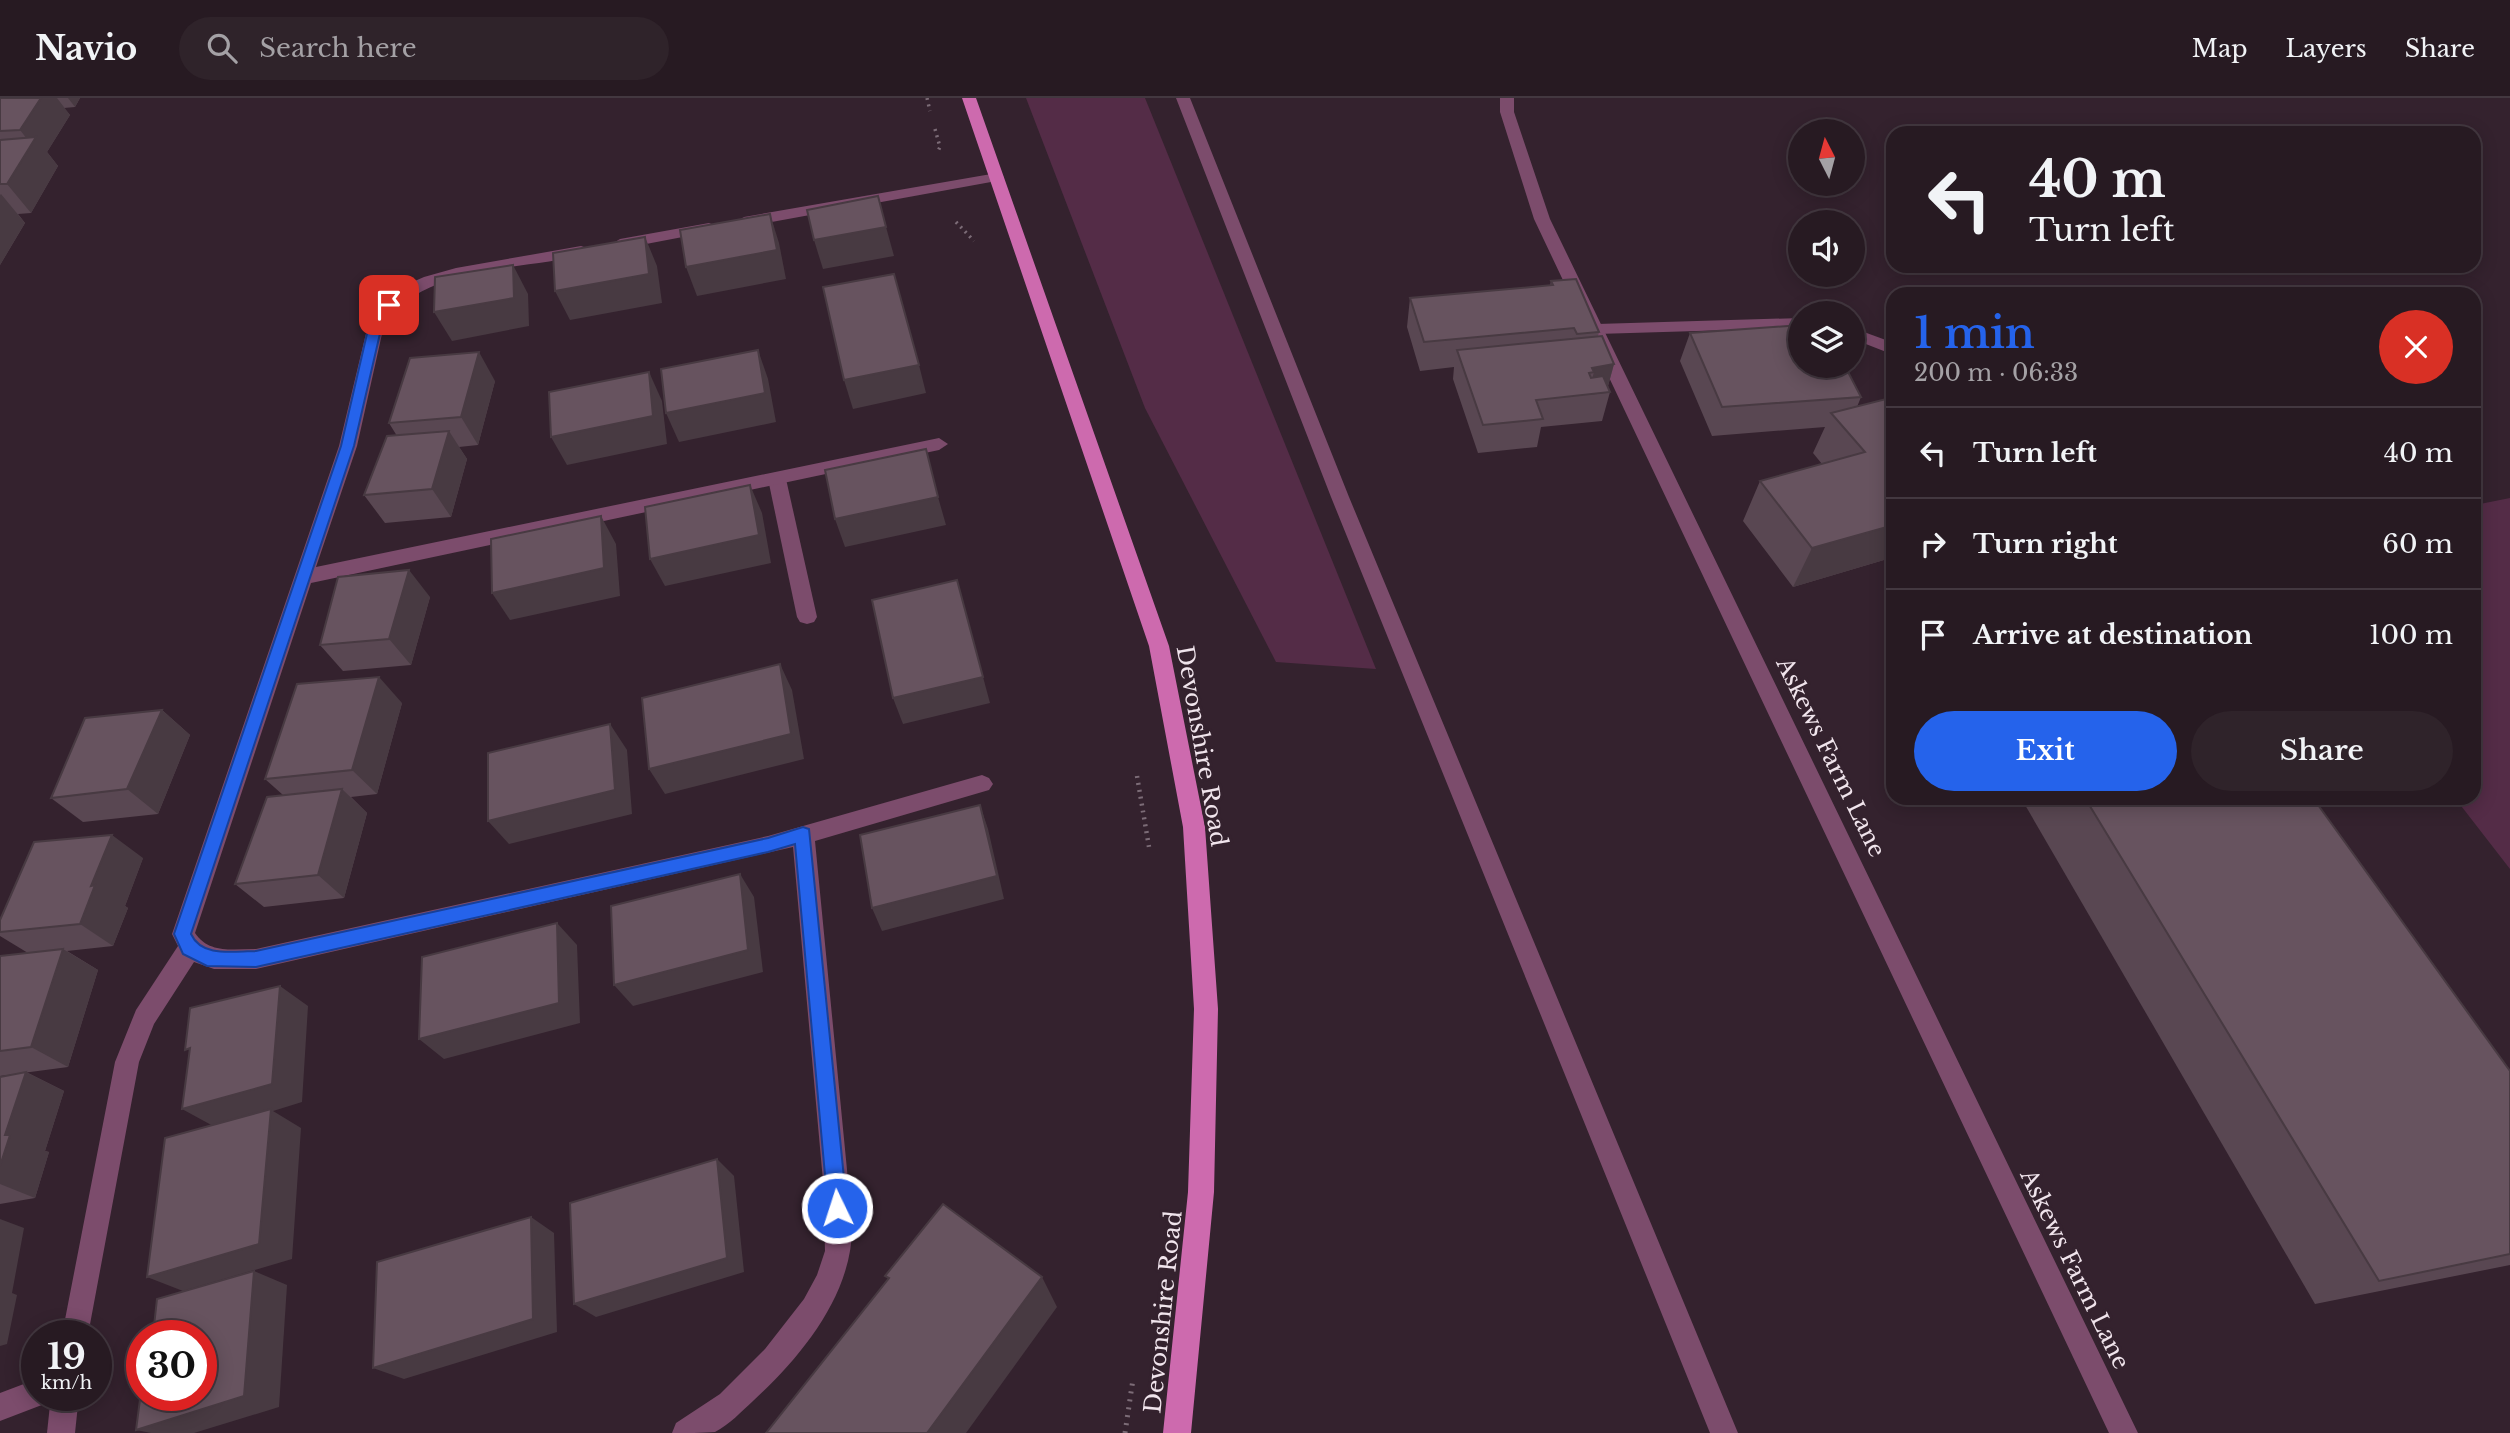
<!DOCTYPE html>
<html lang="en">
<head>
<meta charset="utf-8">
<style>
	body { margin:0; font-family:"Libre Baskerville",serif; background:#2f232a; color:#f1f3f6; height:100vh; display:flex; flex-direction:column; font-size:26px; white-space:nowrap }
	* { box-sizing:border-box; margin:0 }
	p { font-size:23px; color:#a4a1a5 }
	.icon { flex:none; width:38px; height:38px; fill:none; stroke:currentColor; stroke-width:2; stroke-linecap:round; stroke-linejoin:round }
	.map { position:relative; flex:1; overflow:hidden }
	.panel { position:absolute; left:1886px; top:189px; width:595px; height:518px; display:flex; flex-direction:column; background:#271a22; border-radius:21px; box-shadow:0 4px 18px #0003,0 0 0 2px #433840 }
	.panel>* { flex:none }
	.banner { position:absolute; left:1886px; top:28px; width:595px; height:147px; border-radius:21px; box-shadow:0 4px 18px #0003,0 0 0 2px #433840; background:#271a22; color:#f1f3f6; overflow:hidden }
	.needle { width:46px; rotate:354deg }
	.fabs { position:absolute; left:1788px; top:21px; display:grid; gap:14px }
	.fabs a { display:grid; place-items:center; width:77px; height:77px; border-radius:50%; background:#271a22; box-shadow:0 4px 18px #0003,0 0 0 2px #433840; font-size:35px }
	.speed { position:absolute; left:21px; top:1222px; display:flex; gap:14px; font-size:35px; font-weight:700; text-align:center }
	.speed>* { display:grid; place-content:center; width:91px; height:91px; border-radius:50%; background:#271a22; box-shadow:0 4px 18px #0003,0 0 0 2px #433840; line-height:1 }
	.speed small { font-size:18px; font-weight:400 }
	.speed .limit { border:10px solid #d22; background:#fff; color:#111 }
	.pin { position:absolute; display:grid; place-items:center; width:60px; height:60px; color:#fff; margin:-30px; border-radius:14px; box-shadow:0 4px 10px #0006 }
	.me { position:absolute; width:77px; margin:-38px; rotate:356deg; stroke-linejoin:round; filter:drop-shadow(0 0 5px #0008) }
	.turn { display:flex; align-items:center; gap:24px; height:147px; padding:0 28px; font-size:32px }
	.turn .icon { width:91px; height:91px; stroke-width:2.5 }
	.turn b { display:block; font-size:49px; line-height:60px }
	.round { display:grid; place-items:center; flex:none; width:74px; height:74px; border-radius:37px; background:#2f232a }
	.head { display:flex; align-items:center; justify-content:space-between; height:119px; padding:0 28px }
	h1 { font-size:42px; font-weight:600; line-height:52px; color:#2563eb }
	.primary-button { display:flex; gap:14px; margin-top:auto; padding:14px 28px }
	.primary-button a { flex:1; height:80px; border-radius:42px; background:#2563eb; color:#fff; font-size:28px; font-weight:600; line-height:80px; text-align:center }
	.primary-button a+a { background:#2f232a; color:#f1f3f6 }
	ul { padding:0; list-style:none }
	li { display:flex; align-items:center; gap:21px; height:91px; padding:0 28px; border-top:2px solid #433840 }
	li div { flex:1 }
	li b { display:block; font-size:26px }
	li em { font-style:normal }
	header { display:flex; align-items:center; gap:42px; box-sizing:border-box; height:98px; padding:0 35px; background:#271a22; border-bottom:2px solid #433840 }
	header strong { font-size:33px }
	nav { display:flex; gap:38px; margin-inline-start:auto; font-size:24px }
	.search { width:490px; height:63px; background:#2f232a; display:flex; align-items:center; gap:18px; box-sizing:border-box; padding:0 24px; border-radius:38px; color:#a4a1a5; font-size:26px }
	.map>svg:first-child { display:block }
</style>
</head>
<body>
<header>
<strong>Navio</strong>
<div class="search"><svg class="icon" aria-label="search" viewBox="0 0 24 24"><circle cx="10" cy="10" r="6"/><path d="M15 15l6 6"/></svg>Search here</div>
<nav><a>Map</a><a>Layers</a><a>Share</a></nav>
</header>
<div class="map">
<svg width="2510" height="1335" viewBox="0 0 2510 1335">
	<rect width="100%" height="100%" fill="#34222e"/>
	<g fill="#542c47">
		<polygon points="1026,0 1145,0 1376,571 1276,564 1145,310"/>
		<polygon points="2510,400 2510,771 2455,700 2474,700 2475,407"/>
	</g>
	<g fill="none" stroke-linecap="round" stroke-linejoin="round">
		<g stroke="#7c6c77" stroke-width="3.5" stroke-dasharray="2 4.5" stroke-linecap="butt">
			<polyline points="927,0 930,13"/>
			<polyline points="935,31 940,49 938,53"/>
			<polyline points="956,124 974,143"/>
		</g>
		<polyline stroke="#7c6c77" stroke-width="4.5" stroke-dasharray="2 5" stroke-linecap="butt" points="1137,678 1149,749"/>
		<polyline stroke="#7c6c77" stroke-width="5" stroke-dasharray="2 6" stroke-linecap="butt" points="1125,1335 1133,1281"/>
		<g fill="#7c4c6c" fill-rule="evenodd">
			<polygon points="1176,0 1190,0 1349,399 1738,1335 1710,1335 1331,399"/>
			<polygon points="1801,220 1801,230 1597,236 1589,231 1597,226"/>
			<polygon points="1853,230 1894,245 1894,257 1853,241"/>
			<polygon points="777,375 783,376 786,381 817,519 814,524 807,526 800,524 797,519 768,381 771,376"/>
			<polygon points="37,1281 37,1297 50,1297 47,1305 0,1323 0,1295"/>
		</g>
		<g fill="#7c4c6c" fill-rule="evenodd">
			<polygon points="1500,0 1514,0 1514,14 1550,121 2138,1335 2109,1335 1534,121 1500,14"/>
			<polygon points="997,75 1004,79 1002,82 744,129 736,124 744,119"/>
			<polygon points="709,125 714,127 717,130 714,133 620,151 612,146 620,141"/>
			<path d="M581 148 587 150 589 153 587 156C522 173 424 166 384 227L357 348 316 469 939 340 948 346 939 352 311 485 195 835C209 856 233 851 256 851L768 738 982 677 989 680 993 686 989 692 815 743 852 1123C855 1194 802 1258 753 1303 742 1313 729 1327 715 1334 704 1335 684 1335 672 1335L676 1325 720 1296 765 1251 804 1201 817 1177 825 1153 823 1083 793 749 256 871H214L194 864 154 926 139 964 88 1237H62L115 964 136 912 178 848 172 836 339 348 368 227 383 203 401 189 424 179 456 170Z"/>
			<polygon points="51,1297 79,1297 75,1335 47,1335"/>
		</g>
		<polygon fill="#cd6aae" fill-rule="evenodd" points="962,0 976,0 1169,548 1205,729 1218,911 1214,1094 1191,1335 1163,1335 1188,1094 1194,911 1183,729 1149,548"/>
	</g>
	<g fill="#594752">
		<polygon points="0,0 80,0 75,9 64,10 70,17 47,54 58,68 31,115 18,116 25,125 0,167"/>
		<polygon points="1551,183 1599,234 1598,238 1614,266 1608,288 1610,294 1602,323 1541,329 1537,349 1478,355 1453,281 1454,269 1420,273 1407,229 1410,200 1550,187"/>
		<polygon points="1690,235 1861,299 1857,309 1894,299 1894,459 1793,489 1743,423 1760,383 1822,366 1813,355 1825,329 1712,338 1680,263"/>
		<polygon points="495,283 478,347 459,349 467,361 451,419 385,425 364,397 397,338 389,325"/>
		<polygon points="430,499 411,567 343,573 320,547"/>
		<polygon points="402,605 377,696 351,699 367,715 344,800 264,809 235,786 283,697 265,681"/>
		<polygon points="162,612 190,637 158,716 83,724 51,700"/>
		<polygon points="2021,700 2313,700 2510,973 2510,1167 2315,1206"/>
		<polygon points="143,760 125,808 128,810 113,848 67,853 98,872 68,969 0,978 0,858 28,855 0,838 0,822"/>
		<polygon points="26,974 64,993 45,1053 49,1054 35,1100 0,1106 0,979"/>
	</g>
	<g fill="#483a42">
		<polygon points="41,0 57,0 70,17 47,54 58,68 31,115 7,86 31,46 20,32"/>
		<polygon points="68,0 80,0 75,9"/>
		<polygon points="1,96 25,125 0,167 0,97"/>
		<polygon points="770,116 779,145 786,181 697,198 686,169"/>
		<polygon points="886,129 894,158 823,171 814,142"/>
		<polygon points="645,139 657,168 662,205 570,222 555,193"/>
		<polygon points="513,167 528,196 529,228 452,243 434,214"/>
		<polygon points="758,252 768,281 776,324 679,344 666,315"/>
		<polygon points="479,254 495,283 478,347 461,319"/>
		<polygon points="1614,266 1606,295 1588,297 1594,274 1592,270"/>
		<polygon points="919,267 926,295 853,311 844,282"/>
		<polygon points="649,274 662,303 667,346 567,367 551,339"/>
		<polygon points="449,333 467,361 451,419 432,391"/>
		<polygon points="750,387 762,415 771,465 665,488 650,461"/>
		<polygon points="938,399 946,427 845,449 835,421"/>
		<polygon points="601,418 616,446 620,498 510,522 492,495"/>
		<polygon points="1894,427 1894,459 1793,489 1812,450"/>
		<polygon points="409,472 430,499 411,567 389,541"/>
		<polygon points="780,566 792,592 804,661 665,696 649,671"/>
		<polygon points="379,579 402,605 377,696 352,672"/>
		<polygon points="983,579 990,605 903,626 893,600"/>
		<polygon points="162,612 190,637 158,716 127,691"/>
		<polygon points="610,626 627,652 632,716 509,746 488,723"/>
		<polygon points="342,691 367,715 344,800 318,777"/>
		<polygon points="980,707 988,731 1004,801 882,833 872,810"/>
		<polygon points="112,737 143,760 125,808 128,810 113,848 80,826 91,788"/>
		<polygon points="740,776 754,799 763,874 633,908 614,887"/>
		<polygon points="557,825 577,847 580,925 444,961 419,941"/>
		<polygon points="63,851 98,872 68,969 31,949"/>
		<polygon points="280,888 308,908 302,1004 273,1013 301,1030 292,1161 183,1193 147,1179 215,1029 182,1011"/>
		<polygon points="26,974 64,993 45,1053 49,1054 35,1100 0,1086 0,1068 5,1037"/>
		<polygon points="717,1061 734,1078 744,1174 596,1219 574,1206"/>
		<polygon points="531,1119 554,1135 557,1234 404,1281 373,1270"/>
		<polygon points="0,1121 24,1130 12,1195 17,1197 7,1246 0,1248"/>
		<polygon points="254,1173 287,1187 279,1309 194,1335 151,1335 136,1332"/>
		<polygon points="1042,1179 1057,1209 966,1335 927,1335"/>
	</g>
	<g fill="#67535f" stroke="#483a42" stroke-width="2">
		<polygon points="0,0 41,0 20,32 0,33"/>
		<polygon points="36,39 7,86 0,86 0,42"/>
		<polygon points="878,98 886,129 814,142 807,112"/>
		<polygon points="770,116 777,152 686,169 680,132"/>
		<polygon points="645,139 649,176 555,193 553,155"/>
		<polygon points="513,167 514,200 434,214 435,179"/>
		<polygon points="894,176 919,267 844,282 823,189"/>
		<polygon points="1576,181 1599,234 1577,236 1574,230 1424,244 1410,200 1553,187 1551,183"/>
		<polygon points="1801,227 1801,268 1845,268 1861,299 1722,309 1690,235"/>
		<polygon points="1602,238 1614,266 1592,270 1594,274 1589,275 1591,280 1603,278 1610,294 1536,302 1543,321 1483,327 1457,252"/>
		<polygon points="758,252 765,295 666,315 661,271"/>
		<polygon points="479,254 461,319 389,325 410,260"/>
		<polygon points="649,274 653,318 551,339 549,294"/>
		<polygon points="1894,299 1894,427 1812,450 1760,383 1865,354 1831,315"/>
		<polygon points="449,333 432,391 364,397 387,338"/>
		<polygon points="926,351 938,399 835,421 825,372"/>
		<polygon points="750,387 759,437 650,461 645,409"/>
		<polygon points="601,418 604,470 492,495 491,441"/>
		<polygon points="409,472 389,541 320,547 338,479"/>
		<polygon points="957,482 983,579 893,600 872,502"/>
		<polygon points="780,566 791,636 649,671 642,600"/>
		<polygon points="379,579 352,672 265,681 297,586"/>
		<polygon points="162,612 127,691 51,700 85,620"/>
		<polygon points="610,626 615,692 488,723 488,655"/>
		<polygon points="342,691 318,777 235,786 267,699"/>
		<polygon points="2085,700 2313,700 2510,973 2510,1156 2379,1183"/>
		<polygon points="980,707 997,778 872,810 860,737"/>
		<polygon points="112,737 91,788 95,787 80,826 0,834 0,822 34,744"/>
		<polygon points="740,776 748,852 614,887 611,808"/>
		<polygon points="557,825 559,905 419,941 422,859"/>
		<polygon points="63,851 31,949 0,953 0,858"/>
		<polygon points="280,888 272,986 182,1011 190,950 185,952 190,910"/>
		<polygon points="26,974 5,1037 10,1037 0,1068 0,979"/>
		<polygon points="271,1011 259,1146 147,1179 165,1040"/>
		<polygon points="717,1061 727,1160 574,1206 570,1105"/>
		<polygon points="943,1106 1042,1179 927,1335 766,1335 889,1180 885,1178"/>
		<polygon points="531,1119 533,1221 373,1270 377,1164"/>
		<polygon points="254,1173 244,1298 136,1332 142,1286 142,1297 201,1297 201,1237 153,1237 157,1201"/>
	</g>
	<path fill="#2563eb" stroke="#184099" stroke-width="2" d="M389 203 395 207 382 227 354 348 191 836C202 860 234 853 256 853L768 740 803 729 809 731 847 1110 844 1117 837 1120 831 1117 828 1110 795 746 768 754 256 869 207 868 183 856 174 836 341 348 369 227 384 204Z"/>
	<g text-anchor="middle" stroke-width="6" stroke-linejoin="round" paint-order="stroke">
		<g font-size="23" fill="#f0e4ec" stroke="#34222e">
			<text transform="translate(1202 648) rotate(80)" y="8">Devonshire Road</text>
			<text transform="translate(1831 659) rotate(64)" y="8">Askews Farm Lane</text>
			<text transform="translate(2075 1171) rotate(64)" y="8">Askews Farm Lane</text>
			<text transform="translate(1163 1214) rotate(-84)" y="8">Devonshire Road</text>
		</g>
	</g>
</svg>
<div class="fabs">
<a><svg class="needle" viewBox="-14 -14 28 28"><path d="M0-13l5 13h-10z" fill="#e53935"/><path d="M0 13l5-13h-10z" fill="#a4a1a5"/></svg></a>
<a><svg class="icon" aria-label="sound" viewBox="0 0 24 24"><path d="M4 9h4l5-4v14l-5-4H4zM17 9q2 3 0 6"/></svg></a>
<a><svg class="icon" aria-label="layers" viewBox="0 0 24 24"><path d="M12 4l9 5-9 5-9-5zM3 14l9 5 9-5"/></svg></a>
</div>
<div class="speed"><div>19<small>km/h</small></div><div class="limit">30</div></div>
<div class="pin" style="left:389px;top:207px;background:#d93025"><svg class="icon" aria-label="arrive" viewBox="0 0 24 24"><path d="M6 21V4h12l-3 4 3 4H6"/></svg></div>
<svg class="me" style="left:837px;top:1110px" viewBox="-20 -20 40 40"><circle r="17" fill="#2563eb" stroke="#fff" stroke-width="3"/><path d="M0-11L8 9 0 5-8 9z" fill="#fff"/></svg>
<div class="banner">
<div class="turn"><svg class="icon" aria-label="left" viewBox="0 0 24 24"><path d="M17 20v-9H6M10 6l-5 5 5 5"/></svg><div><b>40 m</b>Turn left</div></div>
</div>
<section class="panel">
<div class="head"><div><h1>1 min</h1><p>200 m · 06:33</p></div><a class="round" style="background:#d93025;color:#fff"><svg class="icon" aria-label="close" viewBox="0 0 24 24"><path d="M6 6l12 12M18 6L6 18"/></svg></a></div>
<ul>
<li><svg class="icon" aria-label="left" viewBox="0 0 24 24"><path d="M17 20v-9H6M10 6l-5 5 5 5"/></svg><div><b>Turn left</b></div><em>40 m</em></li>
<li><svg class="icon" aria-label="right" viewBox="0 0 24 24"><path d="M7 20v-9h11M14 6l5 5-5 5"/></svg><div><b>Turn right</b></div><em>60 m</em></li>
<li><svg class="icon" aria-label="arrive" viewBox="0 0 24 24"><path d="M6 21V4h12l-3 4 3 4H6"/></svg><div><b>Arrive at destination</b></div><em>100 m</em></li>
</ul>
<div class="primary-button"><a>Exit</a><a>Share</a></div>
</section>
</div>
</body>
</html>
